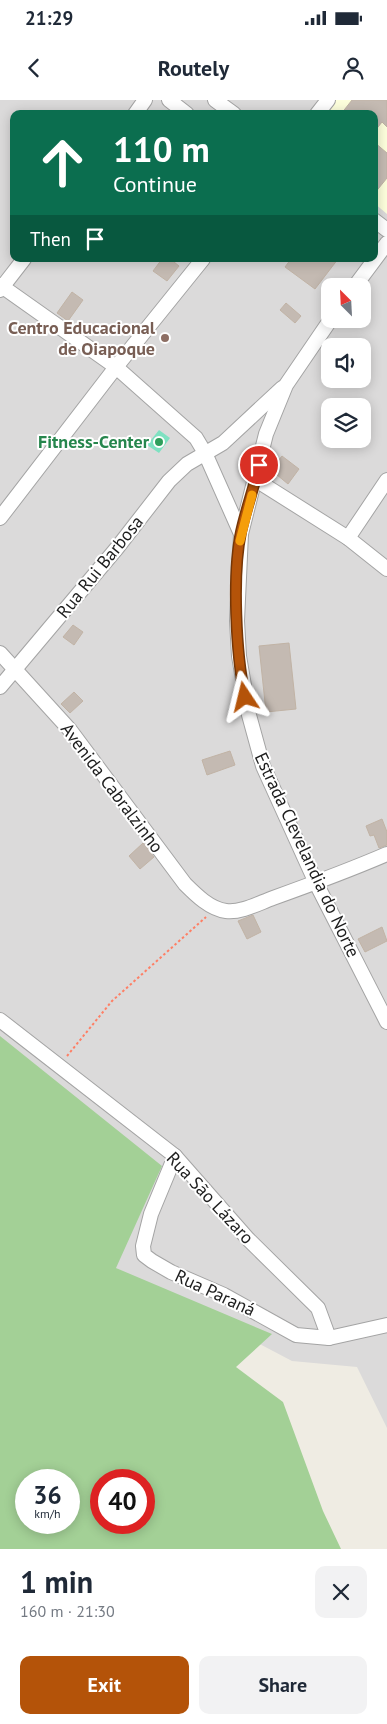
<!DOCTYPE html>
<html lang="en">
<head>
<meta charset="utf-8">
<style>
	body { margin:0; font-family:"PT Sans",sans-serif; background:#f2f2f3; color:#1f2937; height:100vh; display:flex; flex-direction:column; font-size:19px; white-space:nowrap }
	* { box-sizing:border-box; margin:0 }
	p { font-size:16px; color:#747a83 }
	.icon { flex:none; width:28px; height:28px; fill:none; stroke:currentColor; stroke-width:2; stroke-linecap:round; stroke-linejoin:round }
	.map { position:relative; height:1449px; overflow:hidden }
	.sheet { display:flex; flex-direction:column; background:#fff; flex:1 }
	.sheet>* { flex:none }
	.top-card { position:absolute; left:10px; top:10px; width:368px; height:152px; border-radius:10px; box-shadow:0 2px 12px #0003; background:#0b6e4f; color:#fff; overflow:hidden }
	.needle { width:32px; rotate:336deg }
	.controls { position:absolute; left:321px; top:178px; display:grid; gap:10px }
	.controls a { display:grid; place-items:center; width:50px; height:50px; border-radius:10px; background:#fff; box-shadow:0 2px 12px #0003; font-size:25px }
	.speed { position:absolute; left:15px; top:1369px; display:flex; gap:10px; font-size:25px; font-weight:700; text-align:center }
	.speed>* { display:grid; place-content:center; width:65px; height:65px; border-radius:50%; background:#fff; box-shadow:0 2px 12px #0003; line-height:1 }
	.speed small { font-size:12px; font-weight:400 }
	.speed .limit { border:8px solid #d22; background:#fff; color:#111 }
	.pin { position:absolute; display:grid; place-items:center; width:42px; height:42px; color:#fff; margin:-21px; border:2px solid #fff; border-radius:50%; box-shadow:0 1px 5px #0007 }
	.me { position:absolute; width:55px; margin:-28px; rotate:350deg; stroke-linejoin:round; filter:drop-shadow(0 0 4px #0008) }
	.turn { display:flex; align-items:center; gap:18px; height:105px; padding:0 20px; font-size:22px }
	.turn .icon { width:65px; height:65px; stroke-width:2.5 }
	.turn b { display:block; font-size:35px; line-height:42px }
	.then { display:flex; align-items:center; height:48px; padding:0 20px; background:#0003; gap:10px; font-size:19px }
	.round { display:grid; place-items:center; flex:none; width:52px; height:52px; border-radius:10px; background:#f2f2f3 }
	.head { display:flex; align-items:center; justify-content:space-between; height:85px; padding:0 20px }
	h1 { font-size:30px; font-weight:600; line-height:38px }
	.action { display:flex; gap:10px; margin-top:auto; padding:10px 20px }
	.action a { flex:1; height:58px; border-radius:10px; background:#b45309; color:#fff; font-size:20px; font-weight:600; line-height:58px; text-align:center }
	.action a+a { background:#f2f2f3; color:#1f2937 }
	.status { display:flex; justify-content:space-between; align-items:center; height:35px; padding:0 25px; background:#fff; direction:ltr }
	.status svg { height:14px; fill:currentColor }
	header { display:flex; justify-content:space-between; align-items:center; height:65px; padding:0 20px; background:#fff; font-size:22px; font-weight:600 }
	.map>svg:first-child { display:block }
</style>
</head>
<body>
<div class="status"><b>21:29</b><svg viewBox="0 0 49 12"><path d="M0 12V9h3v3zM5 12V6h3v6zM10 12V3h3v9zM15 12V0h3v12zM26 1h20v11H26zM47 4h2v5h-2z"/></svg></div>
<header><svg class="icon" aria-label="back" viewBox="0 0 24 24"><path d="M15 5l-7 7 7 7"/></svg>Routely<svg class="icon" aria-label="person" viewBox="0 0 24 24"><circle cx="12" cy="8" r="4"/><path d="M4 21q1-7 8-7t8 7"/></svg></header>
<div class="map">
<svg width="387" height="1449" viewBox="0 0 387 1449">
	<rect width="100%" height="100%" fill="#efece3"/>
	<path fill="#dbdada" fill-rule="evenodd" d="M0 0H387V1328L357 1267 292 1261 116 1168 0 938ZM14 14H374V159H14ZM330 186H362V219H330ZM330 246H362V279H330ZM330 306H362V339H330Z"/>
	<polygon fill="#fdffdc" points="336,0 387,0 387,114 374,103 374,14 325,14"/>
	<path fill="#a3d096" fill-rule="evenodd" d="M0 936 162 1066 116 1168 272 1234 236 1267 283 1302 323 1411 341 1449H0ZM26 1380H69V1422H26ZM101 1380H144V1422H101Z"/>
	<polygon fill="#7ee1c1" points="159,330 170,338 159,353 147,345"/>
	<g fill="#c4bab2" stroke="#c1b3a5">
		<polygon points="352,0 387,0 387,27 382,22 374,32 374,14 341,14"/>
		<polygon points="374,42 387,53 387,78 374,94"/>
		<polygon points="162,159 176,159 174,162 179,166 167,181 153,171"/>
		<polygon points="291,159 338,159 315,189 285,167"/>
		<polygon points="72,192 83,200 68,221 57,213"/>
		<polygon points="286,203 301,216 295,223 280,210"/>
		<polygon points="282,356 299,369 288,384 271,370"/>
		<polygon points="73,525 83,532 74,545 63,537"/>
		<polygon points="289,543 296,609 266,612 259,546"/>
		<polygon points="74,592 83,601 70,613 61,604"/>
		<polygon points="230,651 235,665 207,675 202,660"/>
		<polygon points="382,719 387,732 387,745 379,748 374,735 370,736 366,726"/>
		<polygon points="143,743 154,757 140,769 129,756"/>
		<polygon points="253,815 261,832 247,839 238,821"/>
		<polygon points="382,827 387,841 365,852 358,839"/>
	</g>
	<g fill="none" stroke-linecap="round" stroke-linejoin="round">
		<g stroke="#a4a4a4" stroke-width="16">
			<g id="minor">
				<polyline points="169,0 187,14"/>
				<polyline points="215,0 234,14"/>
				<polyline points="135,14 145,0"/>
				<polyline points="317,14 328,0"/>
				<polyline points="374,120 387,130"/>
				<polyline points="0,185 116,267 196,338 205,353 241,434"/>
				<polyline points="355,186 387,143"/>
				<polyline points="0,190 24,159"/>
				<polyline points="331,219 286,285 266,334 241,434 237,521 239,556 249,615 263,666 316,783 387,922"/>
				<polyline points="256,380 348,438 387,469"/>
				<polyline points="0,418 116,267 203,159"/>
				<polyline points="348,438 387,380"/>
				<path d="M0 553 70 630 185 784C196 795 210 809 226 811 241 813 259 803 273 798 312 784 350 770 387 754"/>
				<polyline points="0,587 117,448 169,381 187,364 223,343 282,288"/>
				<polyline points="0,920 175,1056 248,1139 318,1208 329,1238"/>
				<polyline points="175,1056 151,1114 143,1146 144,1155 152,1161 171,1172 224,1195 296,1235 329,1238 387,1225"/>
			</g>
		</g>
		<polyline stroke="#fe7f65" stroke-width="2" stroke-dasharray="2.5 2.5" stroke-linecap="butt" points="67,956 112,901 206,817"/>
		<use href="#minor" stroke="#fff" stroke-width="14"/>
	</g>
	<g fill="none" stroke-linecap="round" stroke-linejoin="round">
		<g stroke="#753606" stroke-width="12">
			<path id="route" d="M245 597C236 554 232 475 241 432 246 409 254 388 259 365"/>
		</g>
		<use href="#route" stroke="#b45309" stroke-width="9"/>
		<polyline stroke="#f59e0b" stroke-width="9" points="240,441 252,395"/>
	</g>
	<circle fill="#8d6e63" stroke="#fff" stroke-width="2" cx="165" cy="238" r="5"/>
	<circle fill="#2e9e5b" stroke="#fff" stroke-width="2" cx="159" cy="342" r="5"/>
	<g text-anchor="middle" stroke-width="4" stroke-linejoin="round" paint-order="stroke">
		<g font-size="18" font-weight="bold" fill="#785e54" stroke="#fff" text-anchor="end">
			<text x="155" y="234">Centro Educacional<tspan x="155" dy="21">de Oiapoque</tspan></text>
		</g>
		<g font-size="18" font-weight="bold" fill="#27864d" stroke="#fff" text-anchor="end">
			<text x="149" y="348">Fitness-Center</text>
		</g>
		<g font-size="18" fill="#1d1d1d" stroke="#fff">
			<text transform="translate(100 467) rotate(-51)" y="6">Rua Rui Barbosa</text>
			<text transform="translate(112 688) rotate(53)" y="6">Avenida Cabralzinho</text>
			<text transform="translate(307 755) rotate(65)" y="6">Estrada Clevelandia do Norte</text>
			<text transform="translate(210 1098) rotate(47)" y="6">Rua São Lázaro</text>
			<text transform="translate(215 1193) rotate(25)" y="6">Rua Paraná</text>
		</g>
	</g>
</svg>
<div class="controls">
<a><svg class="needle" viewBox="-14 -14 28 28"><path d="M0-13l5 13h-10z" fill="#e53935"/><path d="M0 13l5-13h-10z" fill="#747a83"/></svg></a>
<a><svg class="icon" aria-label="sound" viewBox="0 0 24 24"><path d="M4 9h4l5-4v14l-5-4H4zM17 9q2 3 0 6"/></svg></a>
<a><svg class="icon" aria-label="layers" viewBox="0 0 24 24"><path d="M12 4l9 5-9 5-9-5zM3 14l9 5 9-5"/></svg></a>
</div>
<div class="speed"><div>36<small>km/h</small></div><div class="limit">40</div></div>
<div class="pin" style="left:259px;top:365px;background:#d93025"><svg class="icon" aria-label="arrive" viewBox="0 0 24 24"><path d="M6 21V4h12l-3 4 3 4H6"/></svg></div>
<svg class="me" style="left:245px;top:597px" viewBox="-20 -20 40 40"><path d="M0-17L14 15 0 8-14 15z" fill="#b45309" stroke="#fff" stroke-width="4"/></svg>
<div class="top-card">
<div class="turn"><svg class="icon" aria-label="ahead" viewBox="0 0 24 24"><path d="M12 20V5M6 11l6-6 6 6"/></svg><div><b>110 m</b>Continue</div></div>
<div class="then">Then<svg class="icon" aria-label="arrive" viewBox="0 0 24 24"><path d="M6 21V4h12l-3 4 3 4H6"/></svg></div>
</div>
</div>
<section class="sheet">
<div class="head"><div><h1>1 min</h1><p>160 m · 21:30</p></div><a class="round"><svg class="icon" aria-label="close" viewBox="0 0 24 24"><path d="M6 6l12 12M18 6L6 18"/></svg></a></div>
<div class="action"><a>Exit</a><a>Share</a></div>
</section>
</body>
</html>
